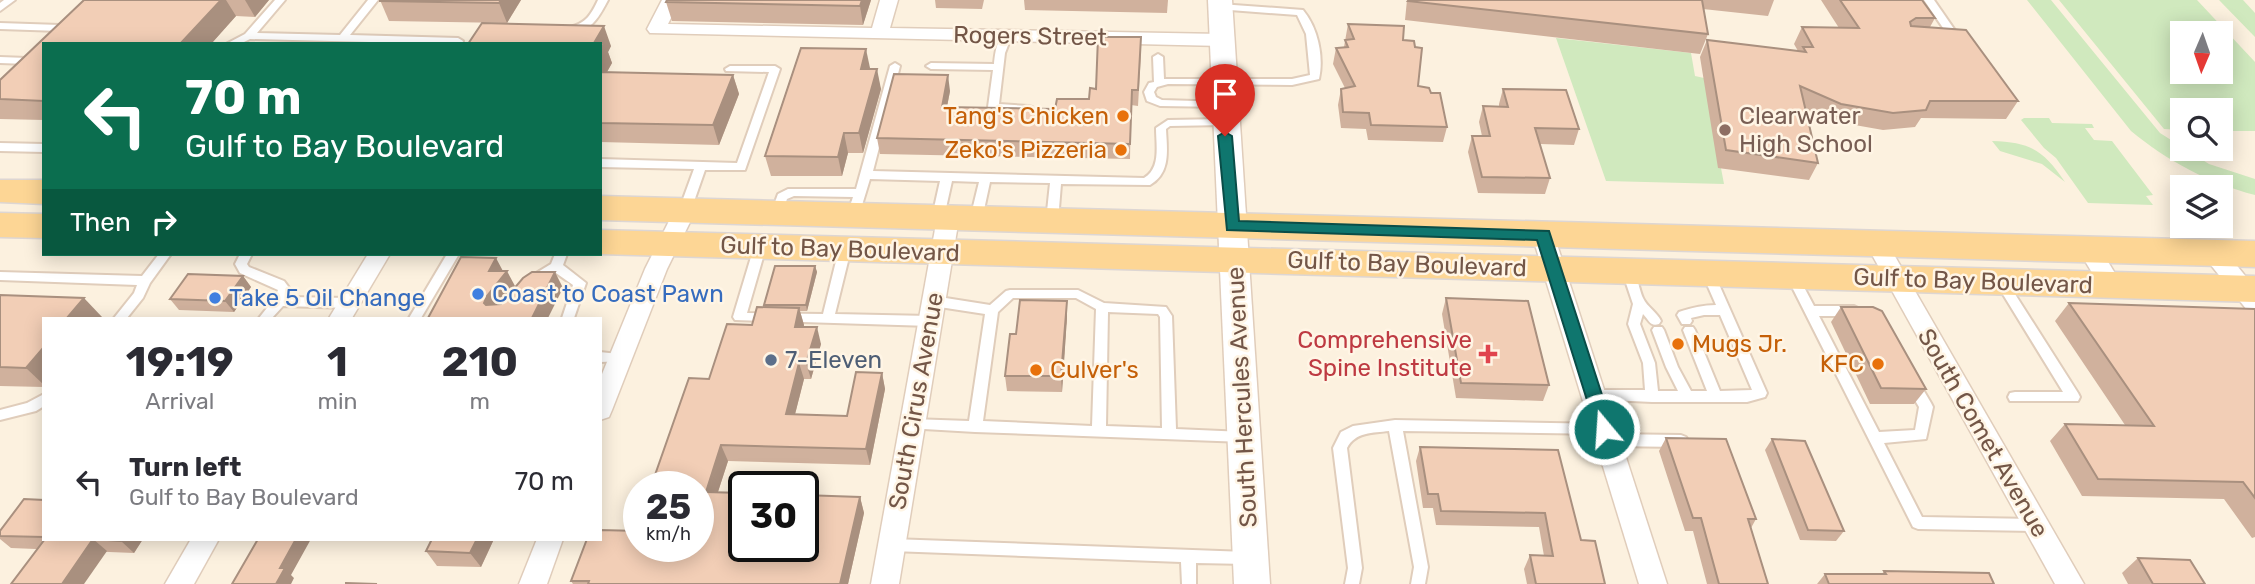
<!DOCTYPE html>
<html lang="en">
<head>
<meta charset="utf-8">
<style>
	body { margin:0; font-family:Rubik,sans-serif; background:#f2f2f3; color:#2b2b33; height:100vh; display:flex; flex-direction:column; font-size:26px; white-space:nowrap }
	* { box-sizing:border-box; margin:0 }
	p { font-size:23px; color:#7c7c81 }
	.icon { flex:none; width:38px; height:38px; fill:none; stroke:currentColor; stroke-width:2; stroke-linecap:round; stroke-linejoin:round }
	.map { position:relative; flex:1; overflow:hidden }
	.side { position:absolute; left:42px; top:317px; width:560px; height:224px; display:flex; flex-direction:column; background:#fff; border-radius:0px; box-shadow:0 4px 18px #0003 }
	.side>* { flex:none }
	.guide { position:absolute; left:42px; top:42px; width:560px; height:214px; border-radius:0px; box-shadow:0 4px 18px #0003; background:#0b6e4f; color:#fff; overflow:hidden }
	.needle { width:46px; rotate:182deg }
	.controls { position:absolute; left:2170px; top:21px; display:grid; gap:14px }
	.controls a { display:grid; place-items:center; width:63px; height:63px; border-radius:0px; background:#fff; box-shadow:0 4px 18px #0003; font-size:35px }
	.speed { position:absolute; left:623px; top:471px; display:flex; gap:14px; font-size:35px; font-weight:700; text-align:center }
	.speed>* { display:grid; place-content:center; width:91px; height:91px; border-radius:50%; background:#fff; box-shadow:0 4px 18px #0003; line-height:1 }
	.speed small { font-size:18px; font-weight:400 }
	.speed .limit { border:4px solid #111; border-radius:10px; background:#fff; color:#111 }
	.pin { position:absolute; display:grid; place-items:center; width:60px; height:60px; color:#fff; margin:-72px -30px; border-radius:50% 50% 50% 0; rotate:-45deg; box-shadow:0 0 7px #0007 }
	.pin .icon { rotate:45deg }
	.me { position:absolute; width:77px; margin:-38px; rotate:342deg; stroke-linejoin:round; filter:drop-shadow(0 0 5px #0008) }
	.turn { display:flex; align-items:center; gap:24px; height:147px; padding:0 28px; font-size:32px }
	.turn .icon { width:91px; height:91px; stroke-width:2.5 }
	.turn b { display:block; font-size:49px; line-height:60px }
	.then { display:flex; align-items:center; height:66px; padding:0 28px; background:#0003; gap:14px; font-size:26px }
	.eta { display:flex; justify-content:space-evenly; align-items:center; height:119px; text-align:center }
	.eta b { font-size:42px; font-weight:700; line-height:49px }
	ul { padding:0; list-style:none }
	li { display:flex; align-items:center; gap:21px; height:91px; padding:0 28px }
	li div { flex:1 }
	li b { display:block; font-size:26px }
	li em { font-style:normal }
	.map>svg:first-child { display:block }
</style>
</head>
<body>
<div class="map">
<svg width="2255" height="584" viewBox="0 0 2255 584">
	<rect width="100%" height="100%" fill="#fcf1df"/>
	<g fill="#d0e9be" fill-rule="evenodd">
		<path d="M2027 0H2051L2160 133 2209 164 2255 179V195C2209 183 2167 161 2131 131Z"/>
		<path d="M2059 0H2197L2255 62V131H2221V110H2182V130L2164 129ZM2221 33V72H2182V33Z"/>
		<polygon points="2219,0 2243,0 2255,13 2255,37"/>
		<polygon points="1556,38 1691,53 1695,76 1704,78 1724,184 1606,181"/>
		<polygon points="2024,118 2049,118 2052,123 2092,124 2094,128 2085,128 2094,140 2112,141 2153,195 2146,196 2153,205 2088,203 2056,158 2044,148 2021,120"/>
		<path d="M1992 141C2031 142 2044 151 2065 182L2042 164 2000 151Z"/>
	</g>
	<g fill="none" stroke-linecap="round" stroke-linejoin="round">
		<g stroke="#e0cdbb" stroke-width="4">
			<g id="service">
				<polygon points="4,0 15,0 0,11 0,3"/>
				<polygon points="275,0 285,0 257,33 340,35 368,0 378,0 350,35 458,38 463,41 462,44 448,44 250,39 240,44 226,44 245,34"/>
				<path d="M598 0H608C599 17 591 33 570 31V27C586 23 591 15 598 0Z"/>
				<polygon points="1924,0 1934,0 1963,42 1962,44 1954,44"/>
				<path d="M1220 4 1303 10C1318 28 1324 57 1319 79L1292 85 1168 84 1157 87 1154 92 1156 97 1162 100 1228 102 1229 104 1228 106 1224 107 1160 106 1147 101 1144 92 1149 83 1154 82 1153 57 1158 54 1163 57 1164 79H1292L1310 75 1306 34 1297 15 1217 9 1215 7Z"/>
				<polygon points="0,23 60,25 65,28 60,31 0,29"/>
				<path d="M1007 32 1012 35 1005 53 999 104 1028 106 1032 107 1033 109 1032 111 989 109 988 107 993 70 931 69 926 66 931 63 994 64C995 53 997 37 1007 32Z"/>
				<polygon points="0,57 27,58 32,61 27,64 0,63"/>
				<path d="M895 63 900 66 873 171 1144 178C1161 168 1156 145 1156 128L1168 120 1225 119 1230 122 1225 125 1170 126 1166 129C1167 150 1171 173 1150 185L1061 184 1058 221 1052 225 1046 221 1050 183 990 182 982 219 976 223 970 219 979 182 952 181 944 217 938 221 932 217 940 181 870 179 859 215 853 219 847 215 853 197 794 196 787 199 781 216H773L771 213 778 194 788 189H856L890 66Z"/>
				<polygon points="730,66 775,66 780,69 745,170 705,170 691,210 685,214 679,210 694,169 600,167 600,159 737,163 769,72 726,71 725,69"/>
				<polygon points="0,143 44,144 44,152 0,151"/>
				<polygon points="760,243 766,247 747,313 823,314 839,249 845,245 851,249 835,314 930,316 934,318 936,321 934,324 930,326 735,320 733,317 754,247"/>
				<polygon points="159,254 171,254 150,283 143,298 127,318 114,318 134,293 137,285 0,280 0,272 142,276"/>
				<polygon points="240,254 252,254 247,264 249,267 284,281 290,289 288,297 349,298 355,303 349,308 283,306 272,318 259,318 274,299 278,290 240,273 235,264"/>
				<polygon points="447,254 459,254 421,318 409,318"/>
				<polygon points="555,254 567,254 563,265 586,283 574,318 562,318 573,285 556,273 532,285 526,281 528,278 551,264"/>
				<path d="M1628 267C1638 272 1638 287 1643 298 1647 307 1657 312 1661 321L1659 324C1650 327 1649 320 1643 314L1640 324 1655 363 1658 391H1678L1666 367 1652 330 1654 327H1662L1664 330 1678 367 1691 391H1707L1683 330 1685 327H1693L1695 330 1720 391 1752 390 1720 315H1704L1691 318 1692 321 1690 324H1682L1677 315 1679 312C1691 308 1703 305 1716 305L1702 273 1708 269 1714 273 1767 393 1765 397 1747 402H1652L1589 399 1587 395 1589 391 1594 390H1645L1643 363 1628 324 1633 304 1622 271Z"/>
				<polygon points="1792,271 1796,272 1814,306 1854,306 1858,308 1860,311 1858,314 1854,316 1819,316 1879,432 1915,430 1919,407 1906,385 1908,381 1918,381 1931,403 1933,407 1926,439 1884,443 1922,517 2036,519 2041,521 2043,525 2041,529 2036,531 1918,529 1913,527 1786,275"/>
				<polygon points="2002,279 2006,280 2078,393 2080,397 2078,401 2010,401 2008,397 2010,393 2015,392 2063,392 1996,283"/>
				<path d="M1010 290H1078L1104 303 1166 307 1172 316 1176 429 1244 432 1249 433 1251 437 1249 441 1244 442 975 432 907 428 905 424 907 420 912 419 969 421 985 314 933 306 927 301 929 298 933 296 990 305 1006 291ZM1013 298H1076L1096 309 1092 426 983 421 998 312ZM1108 312 1158 314 1160 317 1162 428 1106 426Z"/>
				<polygon points="600,352 627,355 628,358 627,361 600,362"/>
				<polygon points="44,394 44,406 36,411 0,420 0,410 27,403"/>
				<path d="M1395 420 1604 424 1609 425 1611 429 1609 433 1604 434 1403 431 1428 567 1425 584H1411L1414 567 1389 431C1373 433 1355 432 1347 448L1362 568 1359 584H1345L1348 568 1333 448 1341 432 1353 426Z"/>
				<polygon points="1608,434 1681,435 1686,437 1688,441 1686,445 1681,447 1608,446 1603,444 1601,440 1603,436"/>
				<polygon points="892,539 1247,552 1252,553 1254,558 1252,563 1247,564 1196,563 1196,584 1182,584 1181,562 892,551 887,549 885,545 887,541"/>
			</g>
		</g>
		<g stroke="#e0cdbb" stroke-width="3">
			<g id="minor">
				<polygon points="662,0 680,0 668,24 872,28 880,0 898,0 890,28 1222,34 1231,40 1222,46 650,33 647,29"/>
				<polygon points="685,203 693,205 696,210 667,269 612,410 609,417 600,420 600,379 645,269 677,205"/>
				<polygon points="948,211 956,213 959,218 899,584 871,584 937,218 940,213"/>
				<polygon points="1543,227 1551,230 1554,235 1667,584 1639,584 1532,235 1535,230"/>
				<polygon points="1877,236 1885,239 2084,584 2055,584 1866,244 1869,239"/>
				<polygon points="2090,243 2098,245 2122,285 2119,291 2111,293 2103,291 2079,251 2082,245"/>
				<polygon points="2214,245 2222,247 2255,288 2255,312 2247,310 2206,259 2203,253 2206,247"/>
				<polygon points="368,254 390,254 352,318 329,318"/>
				<polygon points="191,539 219,539 194,584 165,584"/>
				<polygon points="537,539 563,539 547,584 519,584"/>
			</g>
		</g>
		<g stroke="#e0cdbb" stroke-width="3">
			<polygon id="tertiary" points="1208,0 1232,0 1270,584 1234,584"/>
		</g>
		<g stroke="#ddd6d3" stroke-width="3">
			<g id="primary">
				<polygon points="0,180 44,180 44,204 0,202"/>
				<polygon points="600,196 2255,241 2255,267 600,220"/>
				<polygon points="0,213 44,214 44,238 0,237"/>
				<polygon points="600,230 2255,276 2255,302 600,254 598,254 600,254"/>
			</g>
		</g>
		<use href="#service" fill="#fff" fill-rule="evenodd"/>
		<use href="#minor" fill="#fff" fill-rule="evenodd"/>
		<use href="#tertiary" fill="#fff" fill-rule="evenodd"/>
		<use href="#primary" fill="#fdd695" fill-rule="evenodd"/>
	</g>
	<g fill="#d0b19d">
		<polygon points="84,0 269,0 255,17 236,16 211,44 44,44 44,120 0,119 0,80"/>
		<polygon points="380,0 521,0 507,23 389,21"/>
		<polygon points="871,0 863,25 672,21 666,2"/>
		<polygon points="935,0 984,0 982,9 936,8"/>
		<polygon points="1024,0 1168,0 1167,13 1025,10"/>
		<polygon points="1407,0 1774,0 1768,16 1703,9 1708,34 1700,54 1405,20"/>
		<polygon points="1821,0 1922,0 1935,18 1930,27 2018,101 2006,119 1921,118 1915,127 1883,130 1832,121 1806,110 1818,163 1809,180 1718,168 1700,57 1707,40 1798,51 1794,44 1802,27 1839,28"/>
		<polygon points="1348,24 1403,40 1418,86 1431,93 1447,127 1443,142 1368,140 1366,129 1341,128 1338,105 1341,89 1345,88 1333,64 1336,48 1344,47"/>
		<polygon points="600,44 611,46 608,52 612,63 607,72 733,75 739,94 719,145 600,142"/>
		<polygon points="1141,53 1138,106 1131,105 1130,159 880,154 877,138 950,91 947,107 1055,109 1089,99 1096,89"/>
		<polygon points="870,69 881,89 863,153 848,153 842,176 771,176 765,156"/>
		<polygon points="1503,89 1579,129 1574,145 1540,144 1550,178 1545,194 1478,193 1468,152 1472,136 1482,136 1479,122 1483,106 1499,107 1499,104"/>
		<polygon points="815,266 817,272 807,311 800,311 804,325 804,327 821,344 811,379 804,379 795,414 847,416 882,373 885,389 870,465 728,461 718,492 860,497 864,513 848,584 573,584 571,581 698,546 698,486 660,486 655,475 709,379 752,325 765,307 764,305"/>
		<polygon points="243,276 251,287 234,312 179,310 170,299"/>
		<polygon points="0,295 102,317 101,318 44,318 44,387 0,386"/>
		<polygon points="1446,298 1549,385 1543,401 1456,398 1442,314"/>
		<polygon points="1067,301 1067,317 1062,392 1007,391 1005,376 1016,334"/>
		<polygon points="2069,303 2255,309 2255,537 2252,538 2224,499 2082,496 2050,441 2065,424 2125,425 2055,321"/>
		<polygon points="1841,307 1926,389 1914,404 1870,404 1831,322"/>
		<polygon points="1666,438 1756,519 1751,528 1768,584 1707,584 1693,531 1685,531 1659,451"/>
		<polygon points="1772,439 1844,531 1836,541 1800,540 1765,450"/>
		<polygon points="1420,447 1558,450 1581,540 1605,584 1527,584 1524,569 1530,555 1544,556 1539,527 1436,525 1433,508 1423,508 1416,461"/>
		<polygon points="44,500 44,539 143,539 134,553 11,548 0,539 0,531"/>
		<polygon points="432,539 494,539 481,567 437,566 426,551"/>
		<polygon points="2138,558 2205,584 2128,584 2122,573"/>
		<polygon points="1884,571 1994,584 1817,584 1825,574 1882,574"/>
	</g>
	<g fill="#a9907f">
		<polygon points="221,0 226,0 236,16 211,44 180,44"/>
		<polygon points="245,0 269,0 255,17"/>
		<polygon points="501,0 521,0 507,23 499,3"/>
		<polygon points="862,0 871,0 863,25 860,6"/>
		<polygon points="604,26 611,46 608,52 612,63 600,84 600,44 594,43"/>
		<polygon points="866,49 870,68 865,88 861,69"/>
		<polygon points="877,69 881,89 863,153 859,133"/>
		<polygon points="733,75 739,94 719,145 713,125"/>
		<polygon points="948,75 950,91 944,122 942,107"/>
		<polygon points="844,133 848,153 842,176 838,157"/>
		<polygon points="496,258 504,273 507,271 515,286 496,311 484,303 489,271"/>
		<polygon points="815,266 817,272 807,311 806,305"/>
		<polygon points="555,272 563,288 548,318 532,318"/>
		<polygon points="243,276 251,287 234,312 225,301"/>
		<polygon points="84,298 102,317 101,318 67,318"/>
		<polygon points="1067,301 1067,317 1062,392 1061,376"/>
		<polygon points="799,308 804,325 800,343 795,327"/>
		<polygon points="817,327 821,344 811,379 806,363"/>
		<polygon points="44,347 44,385 26,368"/>
		<polygon points="799,363 804,379 791,430 786,414"/>
		<polygon points="882,373 885,389 870,465 866,449"/>
		<polygon points="721,445 728,461 713,507 706,492"/>
		<polygon points="860,497 864,513 848,584 840,584"/>
		<polygon points="93,539 107,551 84,584 62,584"/>
		<polygon points="122,539 143,539 134,553 121,541"/>
		<polygon points="296,539 311,539 291,575 294,578 291,584 276,584 280,568"/>
		<polygon points="477,539 494,539 481,567 470,553"/>
	</g>
	<g fill="#f2ceb6" stroke="#a9907f" stroke-width="2">
		<polygon points="84,0 221,0 180,44 44,44 44,101 0,99 0,80"/>
		<polygon points="380,0 501,0 499,3 380,1"/>
		<polygon points="667,0 862,0 860,6 666,2"/>
		<polygon points="1409,0 1702,0 1708,34 1408,1"/>
		<polygon points="1840,0 1922,0 1935,18 1916,18 1910,22 1911,26 1966,30 2018,101 1930,101 1926,110 1893,113 1841,104 1800,86 1818,163 1726,150 1707,40 1806,52 1803,47 1813,47 1802,27 1859,28"/>
		<polygon points="482,23 604,26 594,43 604,43 600,51 600,44 468,44"/>
		<polygon points="1348,24 1404,26 1403,40 1414,41 1415,47 1422,48 1418,86 1429,88 1431,93 1440,93 1447,127 1371,125 1369,113 1343,112 1341,89 1355,86 1336,48 1348,47 1345,40 1354,39"/>
		<polygon points="1098,37 1141,37 1138,90 1132,90 1130,144 877,138 894,74 948,75 942,107 1055,109 1057,99 1089,99 1090,88 1096,89"/>
		<polygon points="801,48 866,49 861,69 877,69 859,133 844,133 838,157 765,156"/>
		<polygon points="600,72 733,75 713,125 600,123"/>
		<polygon points="1503,89 1566,90 1579,129 1535,128 1550,178 1482,177 1472,136 1490,136 1483,106 1508,107"/>
		<polygon points="461,257 496,258 489,271 507,271 487,296 484,303 486,305 501,304 523,278 532,272 555,272 532,318 428,318"/>
		<polygon points="775,266 815,266 806,305 764,305"/>
		<polygon points="188,274 243,276 225,301 170,299"/>
		<polygon points="0,295 84,298 67,318 44,318 44,347 26,368 0,367"/>
		<polygon points="1446,298 1528,301 1549,385 1461,383"/>
		<polygon points="1020,300 1067,301 1061,376 1005,376 1010,334 1016,334"/>
		<polygon points="2069,303 2255,309 2255,498 2243,482 2098,479 2065,424 2154,426"/>
		<polygon points="757,307 799,308 795,327 817,327 806,363 799,363 786,414 847,416 856,372 882,373 866,449 721,445 706,492 744,493 744,546 803,546 803,495 860,497 840,584 588,584 589,581 571,581 587,539 600,539 600,530 639,531 639,546 698,546 698,486 678,486 682,475 655,475 689,378 709,379 727,324 752,325"/>
		<polygon points="1841,307 1873,307 1882,311 1926,389 1881,388"/>
		<polygon points="1666,438 1726,439 1756,519 1748,519 1768,584 1719,584 1701,518 1693,518"/>
		<polygon points="1772,439 1805,441 1844,531 1808,530"/>
		<polygon points="1420,447 1558,450 1581,540 1595,541 1605,584 1536,584 1530,555 1553,556 1545,513 1441,511 1438,494 1428,494"/>
		<polygon points="24,499 44,500 44,537 0,536 0,531"/>
		<polygon points="45,539 122,539 121,541 93,539 62,584 11,584"/>
		<polygon points="258,539 296,539 280,568 285,568 276,584 232,584"/>
		<polygon points="432,539 477,539 470,553 426,551"/>
		<polygon points="2138,558 2190,560 2205,584 2153,584"/>
		<polygon points="1884,571 1989,573 1994,584 1829,584 1825,574 1886,574"/>
		<polygon points="346,583 377,584 346,584"/>
	</g>
	<polygon fill="#0f766e" stroke="#0a4d48" stroke-width="2" points="1225,132 1232,136 1239,221 1549,231 1613,429 1611,434 1598,434 1596,429 1537,240 1227,230 1218,136"/>
	<g fill="#e8710a" stroke="#fff5e5" stroke-width="2.5">
		<circle cx="1123" cy="116" r="7"/>
		<circle cx="1121" cy="150" r="7"/>
		<circle cx="1678" cy="344" r="7"/>
		<circle cx="1878" cy="364" r="7"/>
		<circle cx="1036" cy="370" r="7"/>
	</g>
	<circle fill="#8d6e63" stroke="#fff5e5" stroke-width="2.5" cx="1725" cy="130" r="7"/>
	<g fill="#3f7fe0" stroke="#fff5e5" stroke-width="2.5">
		<circle cx="478" cy="294" r="7"/>
		<circle cx="215" cy="298" r="7"/>
	</g>
	<path fill="#e0444e" stroke="#fff5e5" stroke-width="2.5" d="M1484.5 343.5h7v7h7v7h-7v7h-7v-7h-7v-7h7z"/>
	<circle fill="#5c6f8a" stroke="#fff5e5" stroke-width="2.5" cx="771" cy="360" r="7"/>
	<g text-anchor="middle" stroke-width="5" stroke-linejoin="round" paint-order="stroke">
		<g font-size="24" fill="#735647" stroke="#fff5e5">
			<text transform="translate(1030 36) rotate(1)" y="8">Rogers Street</text>
			<text transform="translate(840 249) rotate(2)" y="8">Gulf to Bay Boulevard</text>
			<text transform="translate(1407 264) rotate(2)" y="8">Gulf to Bay Boulevard</text>
			<text transform="translate(1973 281) rotate(2)" y="8">Gulf to Bay Boulevard</text>
			<text transform="translate(1242 397) rotate(-93)" y="8">South Hercules Avenue</text>
			<text transform="translate(916 401) rotate(-80)" y="8">South Cirus Avenue</text>
			<text transform="translate(1983 433) rotate(60)" y="8">South Comet Avenue</text>
		</g>
		<g font-size="24" fill="#c56008" stroke="#fff5e5" text-anchor="end">
			<text x="1109" y="124">Tang's Chicken</text>
			<text x="1107" y="158">Zeko's Pizzeria</text>
			<text x="1692" y="352" text-anchor="start">Mugs Jr.</text>
			<text x="1864" y="372">KFC</text>
			<text x="1050" y="378" text-anchor="start">Culver's</text>
		</g>
		<g font-size="24" fill="#785e54" stroke="#fff5e5" text-anchor="start">
			<text x="1739" y="124">Clearwater<tspan x="1739" dy="28">High School</tspan></text>
		</g>
		<g font-size="24" fill="#366cbe" stroke="#fff5e5" text-anchor="start">
			<text x="492" y="302">Coast to Coast Pawn</text>
			<text x="229" y="306">Take 5 Oil Change</text>
		</g>
		<g font-size="24" fill="#be3a42" stroke="#fff5e5" text-anchor="end">
			<text x="1472" y="348">Comprehensive<tspan x="1472" dy="28">Spine Institute</tspan></text>
		</g>
		<g font-size="24" fill="#4e5e75" stroke="#fff5e5" text-anchor="start">
			<text x="785" y="368">7-Eleven</text>
		</g>
	</g>
</svg>
<div class="controls">
<a><svg class="needle" viewBox="-14 -14 28 28"><path d="M0-13l5 13h-10z" fill="#e53935"/><path d="M0 13l5-13h-10z" fill="#7c7c81"/></svg></a>
<a><svg class="icon" aria-label="search" viewBox="0 0 24 24"><circle cx="10" cy="10" r="6"/><path d="M15 15l6 6"/></svg></a>
<a><svg class="icon" aria-label="layers" viewBox="0 0 24 24"><path d="M12 4l9 5-9 5-9-5zM3 14l9 5 9-5"/></svg></a>
</div>
<div class="speed"><div>25<small>km/h</small></div><div class="limit">30</div></div>
<div class="pin" style="left:1225px;top:136px;background:#d93025"><svg class="icon" aria-label="arrive" viewBox="0 0 24 24"><path d="M6 21V4h12l-3 4 3 4H6"/></svg></div>
<svg class="me" style="left:1604px;top:429px" viewBox="-20 -20 40 40"><circle r="17" fill="#0f766e" stroke="#fff" stroke-width="3"/><path d="M0-11L8 9 0 5-8 9z" fill="#fff"/></svg>
<div class="guide">
<div class="turn"><svg class="icon" aria-label="left" viewBox="0 0 24 24"><path d="M17 20v-9H6M10 6l-5 5 5 5"/></svg><div><b>70 m</b>Gulf to Bay Boulevard</div></div>
<div class="then">Then<svg class="icon" aria-label="right" viewBox="0 0 24 24"><path d="M7 20v-9h11M14 6l5 5-5 5"/></svg></div>
</div>
<section class="side">
<div class="eta">
<div><b>19:19</b><p>Arrival</p></div>
<div><b>1</b><p>min</p></div>
<div><b>210</b><p>m</p></div>
</div>
<ul>
<li><svg class="icon" aria-label="left" viewBox="0 0 24 24"><path d="M17 20v-9H6M10 6l-5 5 5 5"/></svg><div><b>Turn left</b><p>Gulf to Bay Boulevard</p></div><em>70 m</em></li>
</ul>
</section>
</div>
</body>
</html>
